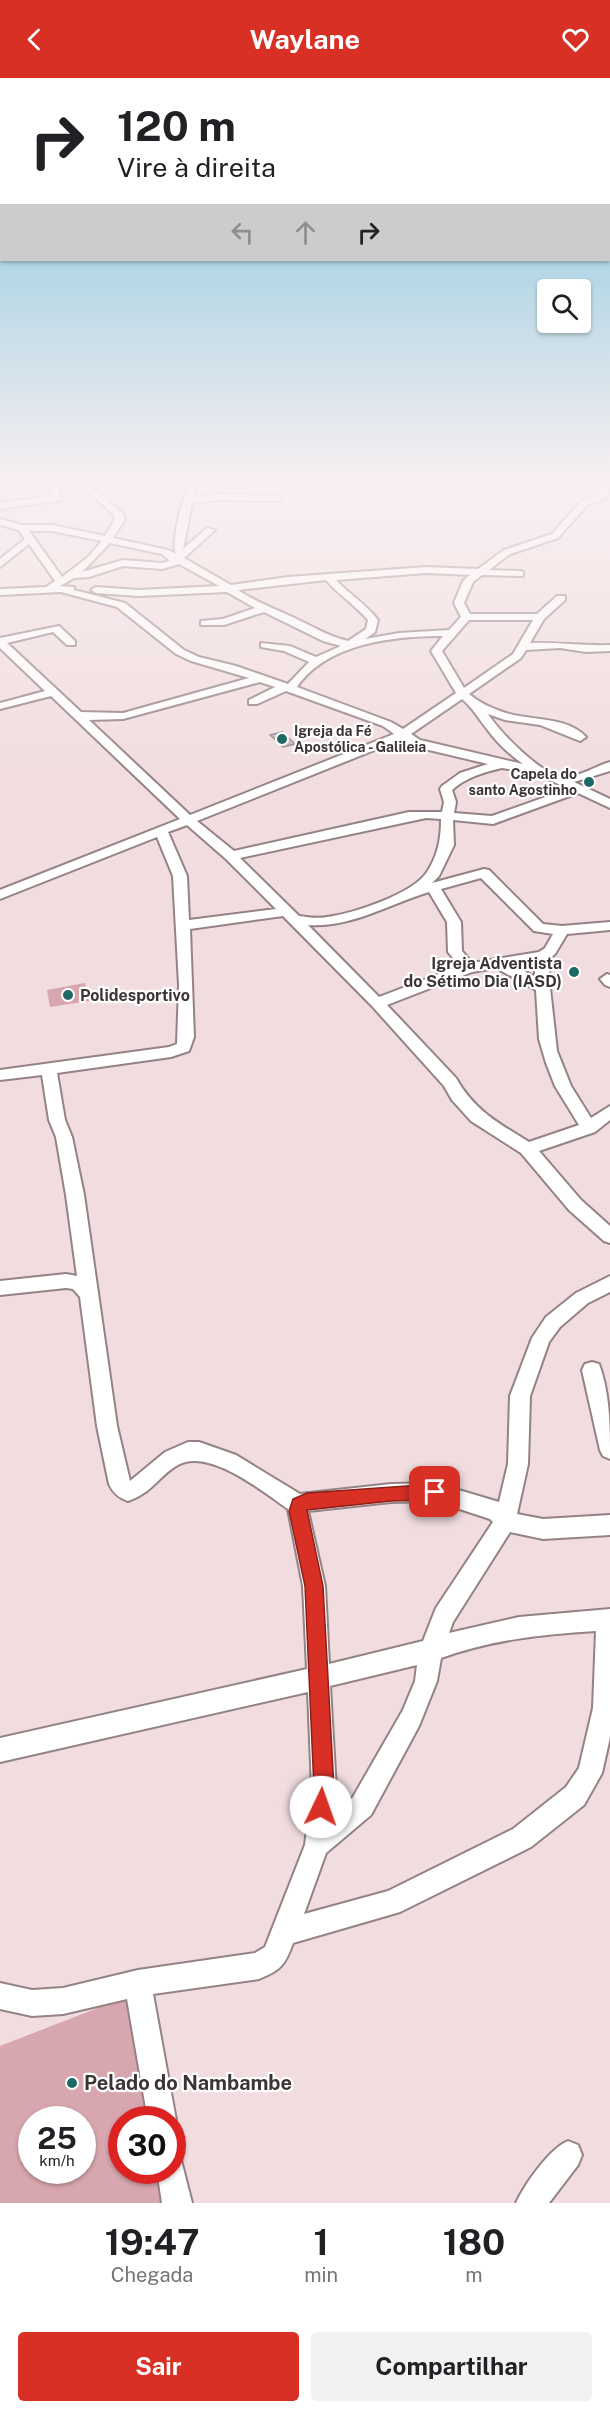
<!DOCTYPE html>
<html lang="pt">
<head>
<meta charset="utf-8">
<style>
	body { margin:0; font-family:"Public Sans",sans-serif; background:#f2f2f2; color:#202124; height:100vh; display:flex; flex-direction:column; font-size:22px; white-space:nowrap }
	* { box-sizing:border-box; margin:0 }
	p { font-size:20px; color:#757577 }
	.icon { flex:none; width:33px; height:33px; fill:none; stroke:currentColor; stroke-width:2; stroke-linecap:round; stroke-linejoin:round }
	.map { position:relative; height:2125px; overflow:hidden }
	.sheet { display:flex; flex-direction:column; background:#fff; flex:1 }
	.sheet>* { flex:none }
	.guide { position:absolute; left:0px; top:0px; width:610px; height:183px; box-shadow:0 2px 4px #0004; background:#fff; color:#202124; overflow:hidden }
	.controls { position:absolute; left:537px; top:201px; display:grid; gap:12px }
	.controls a { display:grid; place-items:center; width:54px; height:54px; border-radius:6px; background:#fff; box-shadow:0 2px 4px #0004; font-size:30px }
	.speed { position:absolute; left:18px; top:2028px; display:flex; gap:12px; font-size:30px; font-weight:700; text-align:center }
	.speed>* { display:grid; place-content:center; width:78px; height:78px; border-radius:50%; background:#fff; box-shadow:0 2px 4px #0004; line-height:1 }
	.speed small { font-size:15px; font-weight:400 }
	.speed .limit { border:9px solid #d22; background:#fff; color:#111 }
	.pin { position:absolute; display:grid; place-items:center; width:51px; height:51px; color:#fff; margin:-26px; border-radius:12px; box-shadow:0 3px 9px #0006 }
	.me { position:absolute; width:66px; margin:-33px; rotate:3deg; stroke-linejoin:round; filter:drop-shadow(0 0 4px #0008) }
	.turn { display:flex; align-items:center; gap:21px; height:126px; padding:0 18px; font-size:27px }
	.turn .icon { width:78px; height:78px; stroke-width:2.5 }
	.turn b { display:block; font-size:42px; line-height:51px }
	.lanes { display:flex; align-items:center; height:57px; padding:0 18px; background:#0003; justify-content:center; gap:30px; direction:ltr }
	.lanes .off { opacity:.35 }
	.eta { display:flex; justify-content:space-evenly; align-items:center; height:102px; text-align:center }
	.eta b { font-size:36px; font-weight:700; line-height:42px }
	.primary-button { display:flex; gap:12px; margin-top:auto; padding:12px 18px }
	.primary-button a { flex:1; height:69px; border-radius:6px; background:#d93025; color:#fff; font-size:24px; font-weight:700; line-height:69px; text-align:center }
	.primary-button a+a { background:#f2f2f2; color:#202124 }
	header { display:flex; justify-content:space-between; align-items:center; height:78px; padding:0 18px; background:#d93025; color:#fff; font-size:27px; font-weight:700 }
	.map>svg:first-child { display:block }
</style>
</head>
<body>
<header><svg class="icon" aria-label="back" viewBox="0 0 24 24"><path d="M15 5l-7 7 7 7"/></svg>Waylane<svg class="icon" aria-label="heart" viewBox="0 0 24 24"><path d="M12 20l-8-8c-3-5 5-10 8-4 3-6 11-1 8 4z"/></svg></header>
<div class="map">
<svg width="610" height="2125" viewBox="0 0 610 2125">
	<rect width="100%" height="100%" fill="#f1dde0"/>
	<g fill="#d7a6ae" fill-rule="evenodd">
		<polygon points="85,905 89,923 50,929 47,912"/>
		<path d="M126 1919 152 2041 122 2042V2092L162 2093 169 2125H0V1968ZM32 2042H82V2092H32Z"/>
	</g>
	<polygon fill="#c6b3b6" stroke="#9a888a" stroke-width="1.5" points="282,654 295,666 283,669 270,657"/>
	<g fill="none" stroke-linecap="round" stroke-linejoin="round">
		<g stroke="#948284" stroke-width="4">
			<g id="minor">
				<polygon points="56,402 64,402 59,410 61,422 0,431 0,425 53,418 51,410"/>
				<path d="M76 402H85L122 435 125 441 113 460 168 472 176 476C170 465 184 416 190 402L197 404 193 420 218 416 281 418 282 420 278 423 218 422 192 425 183 471 207 450 215 452 184 480 231 507 288 499 426 489 478 491 504 472 552 456 581 423 599 416V402H607L609 413 606 420 587 427 558 460 510 476 489 492 520 493 523 494V498L482 497 473 504 464 525 470 536H537L557 518H565V522L544 541 530 565C557 564 583 568 610 567V573L586 574 560 570 526 572 521 580 469 616C480 625 493 631 506 635 531 643 566 638 586 659L580 663 540 647 505 642 488 636C500 654 543 700 566 699 582 698 595 688 610 684V693L574 704 610 721V730L578 715 493 746 453 742 454 767 439 798 432 805 484 791 489 792 543 846 562 848 610 844V852L567 856 555 876 550 880 549 901 557 973 571 1008 591 1040 610 1028V1042L595 1054 539 1073 581 1122 610 1148V1165L604 1163 569 1132 521 1075 471 1043 452 1022 444 1008 372 928 283 838 190 851 194 959 189 973 171 979 57 995 65 1042 72 1059 84 1117 117 1348 130 1403 165 1374 188 1364H199L236 1377 300 1416 391 1406 435 1405 499 1424 508 1386 510 1318 532 1260 546 1239 576 1215 610 1198V1214L588 1225 560 1249 549 1264 530 1318 528 1386 517 1436 543 1441 610 1437V1457L543 1461 510 1454 453 1544 449 1555 519 1539 610 1531V1659L602 1695 584 1727 531 1769 400 1834 293 1865C285 1887 281 1892 259 1901L153 1916 176 2042 172 2050V2042H148L127 1921 63 1936 32 1938 0 1931V1905L32 1912 63 1910 138 1892 255 1875 265 1869 305 1767 312 1711 308 1614 0 1684V1660L307 1591 303 1508 288 1431C262 1413 207 1368 176 1388 156 1401 153 1414 128 1423 119 1420 113 1415 109 1406L97 1348 80 1219 73 1211 66 1210 0 1217V1203L66 1196 77 1198 66 1117 56 1059 49 1042 42 997 0 1002V992L169 969 177 966 179 907 173 798 157 759 0 821V812L180 741 51 618 0 631V625L45 613 0 570V560L59 548 75 563V567H67L53 554 7 565 81 634 123 635 249 600 191 583 176 576 117 529 61 514 0 517V511L46 509 55 503 29 466 0 489V481L25 461 19 452 0 447V441L22 447H52L105 458 115 441 113 436ZM29 453H52L102 463 88 479 62 499ZM110 465 162 476 170 483 162 485 123 482 82 494ZM179 486 219 508 139 512 96 509 91 512 96 515 139 518 227 514 255 530 223 541 201 543V547H224L264 534 323 563 341 568 316 579 290 568 261 565V569L284 573 309 584 288 606 236 588 199 579 184 572 125 525 74 512V509L60 508 74 500 89 499 123 488 162 491ZM426 495 470 497 463 503 454 525 461 539 449 552 399 555 365 561 375 554 378 542C365 525 350 517 336 502ZM326 502C339 517 355 527 368 542L366 551 348 563C326 558 309 546 288 537 271 529 254 523 238 512ZM469 542H533L513 576 464 610 442 573ZM443 558 431 573 456 615 403 651 391 644 297 609C327 565 394 558 443 558ZM260 604 275 609 249 622V626H257L286 613 383 648 394 656 190 737 89 642 123 641ZM462 621C473 630 478 640 487 651 497 665 509 676 523 686L420 662 411 656ZM402 661 412 668 488 686 460 695 442 708 440 711 444 724 442 734H409L234 773 197 743ZM502 690 536 695 568 711 492 738 454 735 456 724 452 712C466 699 485 694 502 690ZM426 740 441 741C441 761 438 777 427 794 413 816 352 836 327 839 318 841 307 839 299 838L240 780ZM187 747 226 781 276 831 189 842 187 798 168 754ZM481 800 534 853 553 856 545 870 539 874 472 885 462 873 461 844 441 811ZM429 814 447 844 448 874 460 888 379 919 308 847C351 850 389 826 429 814ZM535 884V899L513 887ZM496 890 536 912 539 961 546 985 555 1008 579 1047 529 1064C498 1045 474 1032 456 1000L387 927 472 894ZM435 1423 490 1441 493 1444 436 1530 423 1563 329 1586 325 1508 308 1433 391 1424ZM596 1553 593 1630 579 1690 566 1709 513 1751 388 1813 304 1836 326 1775 371 1737 419 1648 437 1603 441 1580C491 1562 543 1556 596 1553ZM417 1587 415 1603 403 1632 353 1719 333 1737 336 1711 330 1608Z"/>
				<polygon points="607,896 610,897 610,909 605,907 600,901"/>
				<path d="M592 1284 599 1286C610 1315 610 1350 610 1381L603 1378 600 1372 582 1292 585 1286Z"/>
				<path d="M568 2063 578 2067 582 2077 578 2087 549 2125H516C524 2107 550 2070 568 2063Z"/>
				<polygon points="172,2078 181,2082 192,2125 162,2125 157,2092 172,2092"/>
			</g>
		</g>
		<use href="#minor" fill="#fff" fill-rule="evenodd"/>
	</g>
	<linearGradient id="sky" x2="0" y2="1"><stop stop-color="#77c0dc"/><stop offset="0.58" stop-color="#f9f0f1"/><stop offset="1" stop-color="#f9f0f1" stop-opacity="0"/></linearGradient>
	<rect width="610" height="699" fill="url(#sky)"/>
	<polygon fill="#d93025" stroke="#8d1f18" stroke-width="1.5" points="435,1406 441,1409 444,1414 441,1420 435,1422 391,1423 307,1432 323,1508 334,1711 329,1736 321,1739 314,1736 311,1729 314,1711 305,1508 289,1433 293,1421 307,1415"/>
	<g fill="#1e6965" stroke="#fff" stroke-width="2">
		<circle cx="282" cy="661" r="6"/>
		<circle cx="589" cy="704" r="6"/>
		<circle cx="574" cy="894" r="6"/>
		<circle cx="68" cy="917" r="6"/>
		<circle cx="72" cy="2005" r="6"/>
	</g>
	<g text-anchor="middle" stroke-width="4.5" stroke-linejoin="round" paint-order="stroke">
		<g font-size="14" font-weight="bold" fill="#3b3335" stroke="#fff" text-anchor="start">
			<text x="294" y="658">Igreja da Fé<tspan x="294" dy="16">Apostólica - Galileia</tspan></text>
			<text x="577" y="701" text-anchor="end">Capela do<tspan x="577" dy="16">santo Agostinho</tspan></text>
		</g>
		<g font-size="16" font-weight="bold" fill="#3b3335" stroke="#fff" text-anchor="end">
			<text x="562" y="891">Igreja Adventista<tspan x="562" dy="18">do Sétimo Dia (IASD)</tspan></text>
			<text x="80" y="923" text-anchor="start">Polidesportivo</text>
		</g>
		<g font-size="20" font-weight="bold" fill="#3b3335" stroke="#fff" text-anchor="start">
			<text x="84" y="2012">Pelado do Nambambe</text>
		</g>
	</g>
</svg>
<div class="controls">
<a><svg class="icon" aria-label="search" viewBox="0 0 24 24"><circle cx="10" cy="10" r="6"/><path d="M15 15l6 6"/></svg></a>
</div>
<div class="speed"><div>25<small>km/h</small></div><div class="limit">30</div></div>
<div class="pin" style="left:435px;top:1414px;background:#d93025"><svg class="icon" aria-label="arrive" viewBox="0 0 24 24"><path d="M6 21V4h12l-3 4 3 4H6"/></svg></div>
<svg class="me" style="left:321px;top:1729px" viewBox="-20 -20 40 40"><circle r="19" fill="#fff"/><path d="M0-13L10 11 0 6-10 11z" fill="#d93025"/></svg>
<div class="guide">
<div class="turn"><svg class="icon" aria-label="right" viewBox="0 0 24 24"><path d="M7 20v-9h11M14 6l5 5-5 5"/></svg><div><b>120 m</b>Vire à direita</div></div>
<div class="lanes"><svg class="icon off" aria-label="left" viewBox="0 0 24 24"><path d="M17 20v-9H6M10 6l-5 5 5 5"/></svg><svg class="icon off" aria-label="ahead" viewBox="0 0 24 24"><path d="M12 20V5M6 11l6-6 6 6"/></svg><svg class="icon" aria-label="right" viewBox="0 0 24 24"><path d="M7 20v-9h11M14 6l5 5-5 5"/></svg></div>
</div>
</div>
<section class="sheet">
<div class="eta">
<div><b>19:47</b><p>Chegada</p></div>
<div><b>1</b><p>min</p></div>
<div><b>180</b><p>m</p></div>
</div>
<div class="primary-button"><a>Sair</a><a>Compartilhar</a></div>
</section>
</body>
</html>
